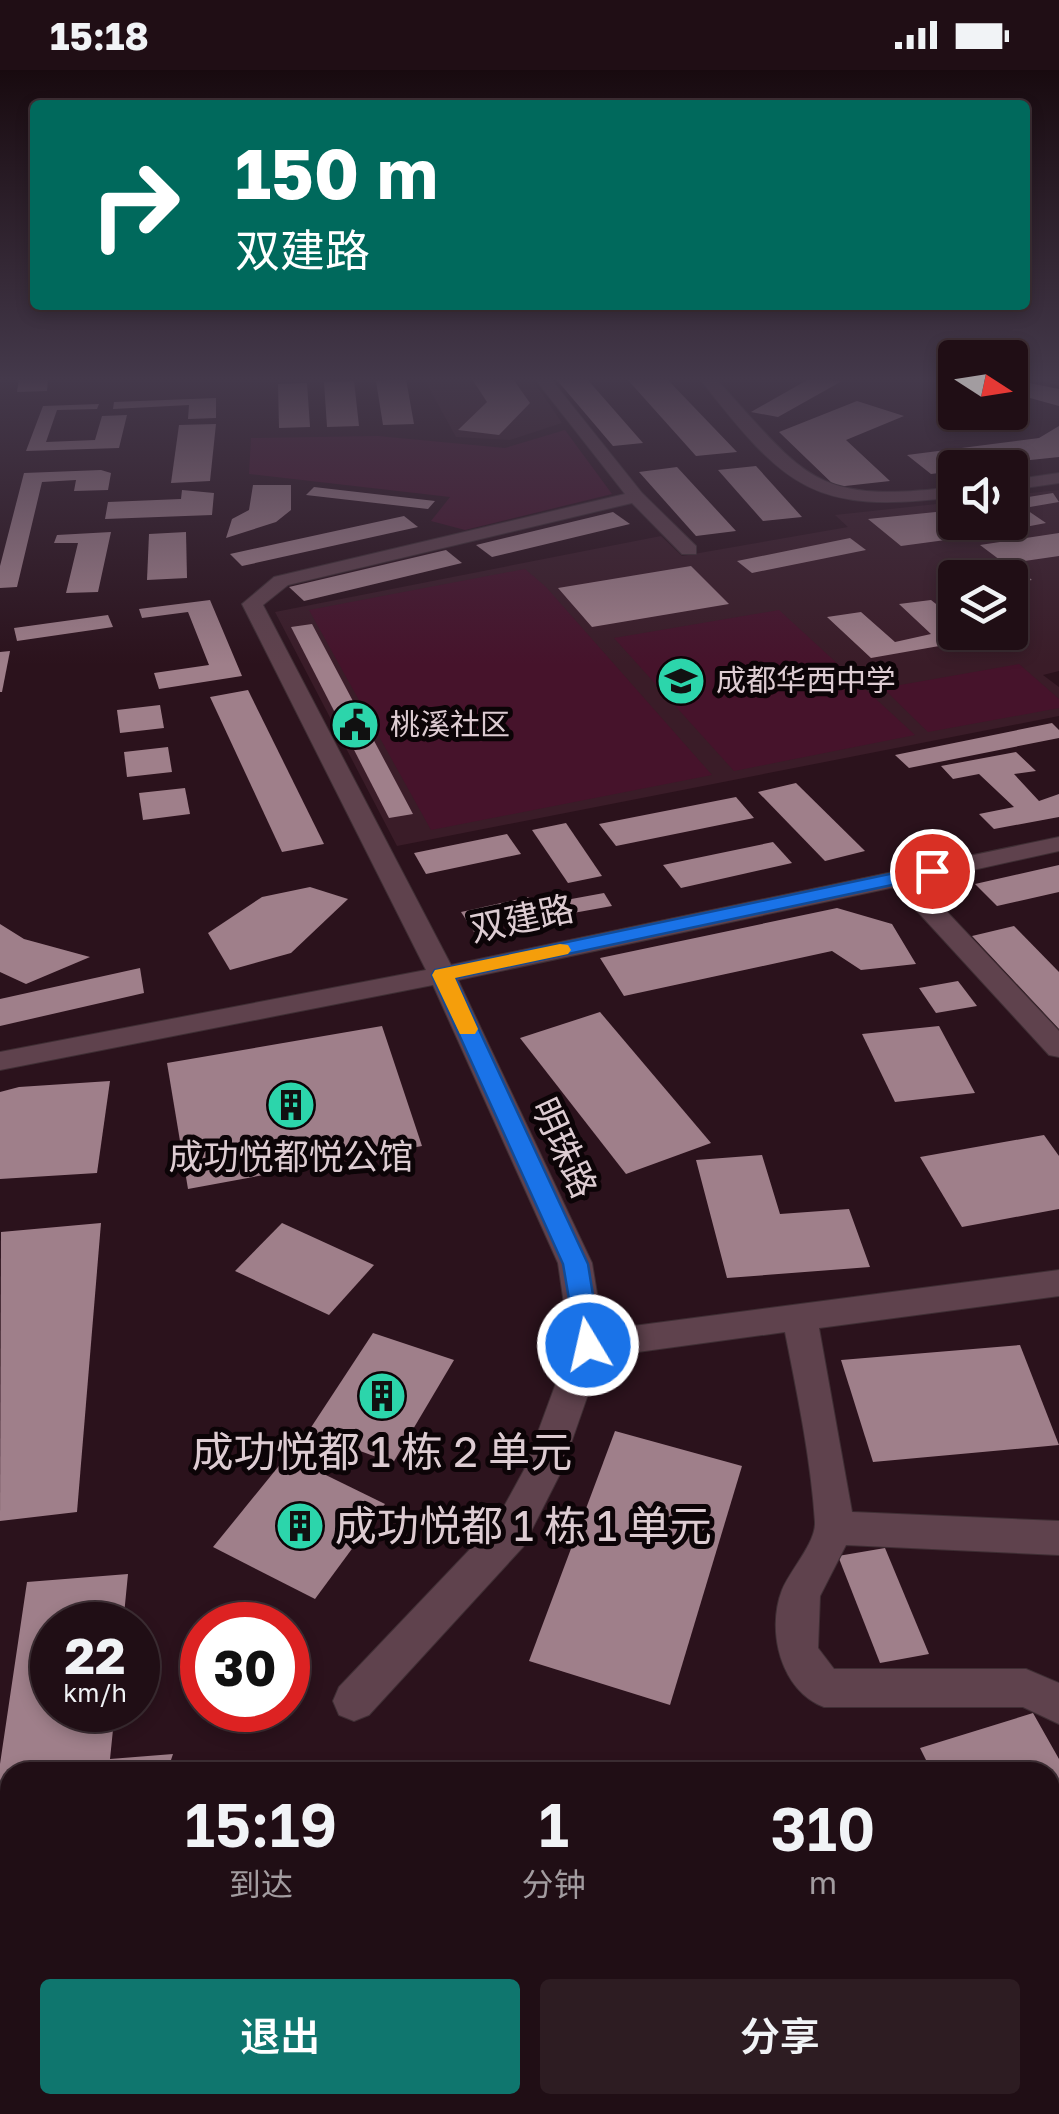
<!DOCTYPE html>
<html lang="zh">
<head>
<meta charset="utf-8">
<style>
	body { margin:0; font-family:"Golos Text","Noto Sans SC",sans-serif; background:#2d1c22; color:#f1f3f6; height:100vh; display:flex; flex-direction:column; font-size:38px; white-space:nowrap }
	* { box-sizing:border-box; margin:0 }
	p { font-size:32px; color:#a29ca0 }
	.icon { flex:none; width:55px; height:55px; fill:none; stroke:currentColor; stroke-width:2; stroke-linecap:round; stroke-linejoin:round }
	.map { position:relative; flex:1; overflow:hidden }
	.sheet { position:absolute; left:0px; top:1692px; width:1060px; height:352px; display:flex; flex-direction:column; background:#200e15; border-radius:30px 30px 0 0; box-shadow:0 5px 15px #0003,0 0 0 2px #3d2e34 }
	.sheet>* { flex:none }
	.top-card { position:absolute; left:30px; top:30px; width:1000px; height:210px; border-radius:10px; box-shadow:0 5px 15px #0003,0 0 0 2px #3d2e34; background:#00695c; color:#fff; overflow:hidden }
	.needle { width:65px; rotate:102deg }
	.fabs { position:absolute; left:938px; top:270px; display:grid; gap:20px }
	.fabs a { display:grid; place-items:center; width:90px; height:90px; border-radius:10px; background:#200e15; box-shadow:0 5px 15px #0003,0 0 0 2px #3d2e34; font-size:50px }
	.speed { position:absolute; left:30px; top:1532px; display:flex; gap:20px; font-size:50px; font-weight:700; text-align:center }
	.speed>* { display:grid; place-content:center; width:130px; height:130px; border-radius:50%; background:#200e15; box-shadow:0 5px 15px #0003,0 0 0 2px #3d2e34; line-height:1 }
	.speed small { font-size:25px; font-weight:400 }
	.speed .limit { border:15px solid #d22; background:#fff; color:#111 }
	.pin { position:absolute; display:grid; place-items:center; width:85px; height:85px; color:#fff; margin:-42px; border:5px solid #fff; border-radius:50%; box-shadow:0 2px 10px #0007 }
	.me { position:absolute; width:110px; margin:-55px; rotate:351deg; stroke-linejoin:round; filter:drop-shadow(0 0 8px #0008) }
	.turn { display:flex; align-items:center; gap:35px; height:210px; padding:0 40px; font-size:45px }
	.turn .icon { width:130px; height:130px; stroke-width:2.5 }
	.turn b { display:block; font-size:70px; line-height:85px }
	.eta { display:flex; justify-content:space-evenly; align-items:center; height:170px; text-align:center }
	.eta b { font-size:60px; font-weight:600; line-height:70px }
	.action { display:flex; gap:20px; margin-top:auto; padding:20px 40px }
	.action a { flex:1; height:115px; border-radius:10px; background:#0f766e; color:#fff; font-size:40px; font-weight:600; line-height:115px; text-align:center }
	.action a+a { background:#2d1c22; color:#f1f3f6 }
	.status { display:flex; justify-content:space-between; align-items:center; height:70px; padding:0 50px; background:#200e15; direction:ltr }
	.status svg { height:28px; fill:currentColor }
	.map>svg:first-child { display:block }
</style>
</head>
<body>
<div class="status"><b>15:18</b><svg viewBox="0 0 49 12"><path d="M0 12V9h3v3zM5 12V6h3v6zM10 12V3h3v9zM15 12V0h3v12zM26 1h20v11H26zM47 4h2v5h-2z"/></svg></div>
<div class="map">
<svg width="1059" height="2044" viewBox="0 0 1059 2044">
	<rect width="100%" height="100%" fill="#2b121c"/>
	<g fill="#3a1c28" fill-rule="evenodd">
		<polygon points="424,309 532,309 562,353 510,370 456,367"/>
		<path d="M1059 420V601L1043 605 1059 617V646L397 776 275 542 661 466 682 486 848 457 835 445 955 432V452H1010V425ZM955 508H1010V562H955Z"/>
	</g>
	<g fill="#46132b">
		<polygon points="565,360 612,424 465,460 431,451 450,427 249,404 251,368 378,366 505,378"/>
		<polygon points="525,499 546,517 712,705 431,760 309,540"/>
		<polygon points="779,540 915,665 734,701 614,568"/>
		<polygon points="1019,594 1059,629 1059,638 928,662 883,618"/>
	</g>
	<g fill="#9f7f8a">
		<polygon points="19,309 48,309 47,321 17,322"/>
		<polygon points="406,309 414,354 383,355 376,311"/>
		<polygon points="472,309 513,309 530,333 499,365 458,360 487,332"/>
		<polygon points="556,309 587,309 643,373 613,376"/>
		<polygon points="627,309 667,309 737,382 696,386"/>
		<polygon points="809,309 842,311 778,347 751,342"/>
		<polygon points="1010,309 1059,319 1059,336 1030,328 1010,340"/>
		<polygon points="354,311 359,356 327,357 324,312"/>
		<polygon points="307,313 310,357 279,358 278,314"/>
		<polygon points="216,328 216,348 188,349 189,335 113,339 114,332"/>
		<polygon points="857,331 904,346 846,370 890,411 836,417 779,362"/>
		<polygon points="99,334 97,339 57,340 46,372 95,370 102,346 127,345 119,378 26,381 43,336"/>
		<polygon points="216,354 210,411 171,413 179,355"/>
		<polygon points="1059,356 1059,387 955,398 955,401 931,404 907,385 1039,368"/>
		<polygon points="756,396 802,447 763,451 718,400"/>
		<polygon points="677,397 736,461 696,466 639,402"/>
		<polygon points="101,400 111,403 108,420 74,421 76,410 42,412 17,517 0,518 0,496 24,403"/>
		<polygon points="253,415 291,415 291,440 276,452 226,468 232,449 249,440"/>
		<polygon points="314,417 435,431 428,439 306,425"/>
		<polygon points="182,420 214,423 212,445 105,449 108,432 181,429"/>
		<polygon points="1053,423 1059,432 1024,438 1046,453 1025,457 1010,447 1010,430"/>
		<polygon points="955,440 955,452 975,452 990,464 901,476 868,449"/>
		<polygon points="613,442 630,454 492,487 476,475"/>
		<polygon points="404,446 418,457 242,496 230,484"/>
		<polygon points="111,462 98,522 66,523 78,473 54,473 57,465"/>
		<polygon points="186,462 187,508 147,510 149,464"/>
		<polygon points="1059,463 1059,486 1011,493 1032,510 1010,513 1010,508 955,510 946,502 1004,493 980,475"/>
		<polygon points="850,468 866,480 752,503 737,491"/>
		<polygon points="446,480 462,493 304,531 289,517"/>
		<polygon points="691,496 729,534 592,557 558,518"/>
		<polygon points="210,530 242,606 159,619 154,603 209,595 188,542 142,548 139,539"/>
		<polygon points="931,530 955,549 955,562 971,562 979,569 871,588 827,547 861,542 895,572 931,564 899,534"/>
		<polygon points="108,545 113,557 17,571 14,558"/>
		<polygon points="312,554 413,744 389,748 291,557"/>
		<polygon points="10,581 2,622 0,622 0,582"/>
		<polygon points="248,620 324,774 282,782 210,627"/>
		<polygon points="160,635 164,658 120,663 117,640"/>
		<polygon points="1052,653 1059,660 1059,668 909,698 895,685"/>
		<polygon points="168,677 172,702 127,707 124,682"/>
		<polygon points="1016,682 1036,701 1014,704 1039,731 1059,724 1059,747 994,759 979,744 1014,737 979,704 953,709 941,696"/>
		<polygon points="796,713 865,781 825,791 758,722"/>
		<polygon points="185,718 190,744 143,750 139,723"/>
		<polygon points="736,727 754,748 616,776 599,754"/>
		<polygon points="566,753 602,806 568,813 532,760"/>
		<polygon points="507,764 521,784 426,804 414,783"/>
		<polygon points="773,772 792,793 681,818 663,795"/>
		<polygon points="1059,795 1059,822 997,836 975,814"/>
		<polygon points="310,817 348,829 291,883 230,900 208,863 262,827"/>
		<polygon points="604,823 612,836 551,847 544,834"/>
		<polygon points="528,827 541,846 474,862 461,842"/>
		<polygon points="837,838 892,854 916,894 861,900 832,881 624,926 600,888"/>
		<polygon points="0,854 24,869 90,887 26,914 0,902"/>
		<polygon points="1014,856 1059,902 1059,959 972,866"/>
		<polygon points="140,898 144,923 0,956 0,929"/>
		<polygon points="958,911 977,936 936,943 919,918"/>
		<polygon points="600,942 711,1073 626,1104 520,968"/>
		<polygon points="382,956 422,1076 188,1119 167,993"/>
		<polygon points="939,956 975,1023 895,1032 862,964"/>
		<polygon points="110,1011 97,1103 0,1109 0,1022 19,1017"/>
		<polygon points="1044,1065 1059,1086 1059,1139 962,1157 920,1087"/>
		<polygon points="762,1085 780,1144 849,1139 870,1197 727,1208 696,1090"/>
		<polygon points="101,1153 77,1442 0,1451 1,1162"/>
		<polygon points="282,1153 374,1195 329,1245 235,1201"/>
		<polygon points="373,1263 454,1290 393,1393 308,1362"/>
		<polygon points="1020,1275 1059,1375 873,1392 841,1290"/>
		<polygon points="615,1361 742,1396 670,1635 529,1591"/>
		<polygon points="287,1386 385,1434 315,1529 213,1477"/>
		<polygon points="885,1478 929,1584 880,1593 838,1486"/>
		<polygon points="128,1504 123,1555 52,1555 52,1640 115,1640 110,1689 173,1684 167,1702 10,1702 10,1759 0,1760 0,1694 27,1512"/>
		<polygon points="1033,1643 1059,1689 1059,1734 1050,1737 1050,1702 932,1702 920,1678"/>
		<polygon points="1059,1833 1059,1977 1050,1981 1050,1836"/>
		<polygon points="8,1951 10,2035 121,2035 119,2044 0,2044 0,1991"/>
		<polygon points="214,2035 319,2035 318,2044 213,2044"/>
	</g>
	<g fill="none" stroke-linecap="round" stroke-linejoin="round">
		<g stroke="#3f2e34" stroke-width="2">
			<g id="minor">
				<path d="M535 309H551L642 423 696 476V484H682L632 433 288 515 263 535 451 895 1059 767V781L919 812 1059 961V987L1049 985 895 817 458 910 592 1193 603 1260 1059 1200V1226L819 1258 852 1442 1059 1451V1485L846 1475 820 1526 818 1578 834 1599H1026L1059 1613V1654L1023 1637H824C781 1621 766 1561 782 1520 790 1500 816 1473 815 1452 811 1389 797 1323 785 1262L601 1287 561 1402 523 1477 369 1645 354 1651 339 1645 333 1631 339 1617 495 1453 524 1400 570 1275 558 1193 433 915 0 1000V982L426 900 242 534 274 507 625 424Z"/>
				<path d="M700 309H716C807 408 813 434 955 417V427C814 445 785 418 700 309Z"/>
				<polygon points="1035,309 1059,309 1059,315"/>
				<polygon points="1059,403 1059,413 1010,420 1010,410"/>
			</g>
		</g>
		<use href="#minor" fill="#5f424d" fill-rule="evenodd"/>
	</g>
	<linearGradient id="sky" x2="0" y2="1"><stop stop-color="#180a0f"/><stop offset="0.52" stop-color="#44394b"/><stop offset="1" stop-color="#44394b" stop-opacity="0"/></linearGradient>
	<rect width="1059" height="595" fill="url(#sky)"/>
	<polygon fill="#1a73e8" stroke="#114b97" stroke-width="2.5" points="932,795 939,797 939,805 455,908 588,1194 601,1275 597,1282 578,1282 563,1194 432,905 435,900"/>
	<polygon fill="#f59e0b" points="560,874 568,875 571,880 568,884 455,908 478,959 475,964 460,964 432,905 435,900"/>
	<defs>
		<g id="school-disc" transform="scale(2.5)"><circle r="9.5" fill="#2cd5ab" stroke="#0c0407"/><path d="M0-5L7-2L0 1L-7-2ZM-4 1L0 2.5L4 1V4Q0 6-4 4Z" fill="#111"/></g>
		<g id="civic-disc" transform="scale(2.5)"><circle r="9.5" fill="#2cd5ab" stroke="#0c0407"/><path d="M-.6-6.5H3V-4.5H.6V-3L4-1V1h2V6H-6V1h2V-1L-.6-3ZM-1.2 2.5V6h2.4V2.5Z" fill="#111"/></g>
		<g id="building-disc" transform="scale(2.5)"><circle r="9.5" fill="#2cd5ab" stroke="#0c0407"/><path d="M-4-6H4V6H1V3H-1V6H-4ZM-2.5-4.3h1.7v1.8h-1.7ZM.8-4.3h1.7v1.8H.8ZM-2.5-1h1.7V.8h-1.7ZM.8-1h1.7V.8H.8Z" fill="#111"/></g>
	</defs>
	<g fill-rule="evenodd">
		<use href="#school-disc" x="681" y="611"/>
		<use href="#civic-disc" x="355" y="655"/>
		<use href="#building-disc" x="291" y="1035"/>
		<use href="#building-disc" x="382" y="1326"/>
		<use href="#building-disc" x="300" y="1456"/>
	</g>
	<g text-anchor="middle" stroke-width="10" stroke-linejoin="round" paint-order="stroke">
		<g font-size="30" fill="#ddccd2" stroke="#0c0407" text-anchor="start">
			<text x="716" y="621">成都华西中学</text>
			<text x="390" y="665">桃溪社区</text>
		</g>
		<g font-size="35" fill="#ddccd2" stroke="#0c0407">
			<text transform="translate(522 849) rotate(-12)" y="12">双建路</text>
			<text transform="translate(564 1078) rotate(65)" y="12">明珠路</text>
		</g>
		<g font-size="35" fill="#ddccd2" stroke="#0c0407">
			<text x="291" y="1099">成功悦都悦公馆</text>
		</g>
		<g font-size="42" fill="#ddccd2" stroke="#0c0407">
			<text x="382" y="1397">成功悦都 1 栋 2 单元</text>
			<text x="335" y="1471" text-anchor="start">成功悦都 1 栋 1 单元</text>
		</g>
	</g>
</svg>
<div class="fabs">
<a><svg class="needle" viewBox="-14 -14 28 28"><path d="M0-13l5 13h-10z" fill="#e53935"/><path d="M0 13l5-13h-10z" fill="#a29ca0"/></svg></a>
<a><svg class="icon" aria-label="sound" viewBox="0 0 24 24"><path d="M4 9h4l5-4v14l-5-4H4zM17 9q2 3 0 6"/></svg></a>
<a><svg class="icon" aria-label="layers" viewBox="0 0 24 24"><path d="M12 4l9 5-9 5-9-5zM3 14l9 5 9-5"/></svg></a>
</div>
<div class="speed"><div>22<small>km/h</small></div><div class="limit">30</div></div>
<div class="pin" style="left:932px;top:801px;background:#d93025"><svg class="icon" aria-label="arrive" viewBox="0 0 24 24"><path d="M6 21V4h12l-3 4 3 4H6"/></svg></div>
<svg class="me" style="left:588px;top:1275px" viewBox="-20 -20 40 40"><circle r="17" fill="#1a73e8" stroke="#fff" stroke-width="3"/><path d="M0-11L8 9 0 5-8 9z" fill="#fff"/></svg>
<div class="top-card">
<div class="turn"><svg class="icon" aria-label="right" viewBox="0 0 24 24"><path d="M7 20v-9h11M14 6l5 5-5 5"/></svg><div><b>150 m</b>双建路</div></div>
</div>
<section class="sheet">
<div class="eta">
<div><b>15:19</b><p>到达</p></div>
<div><b>1</b><p>分钟</p></div>
<div><b>310</b><p>m</p></div>
</div>
<div class="action"><a>退出</a><a>分享</a></div>
</section>
</div>
</body>
</html>
